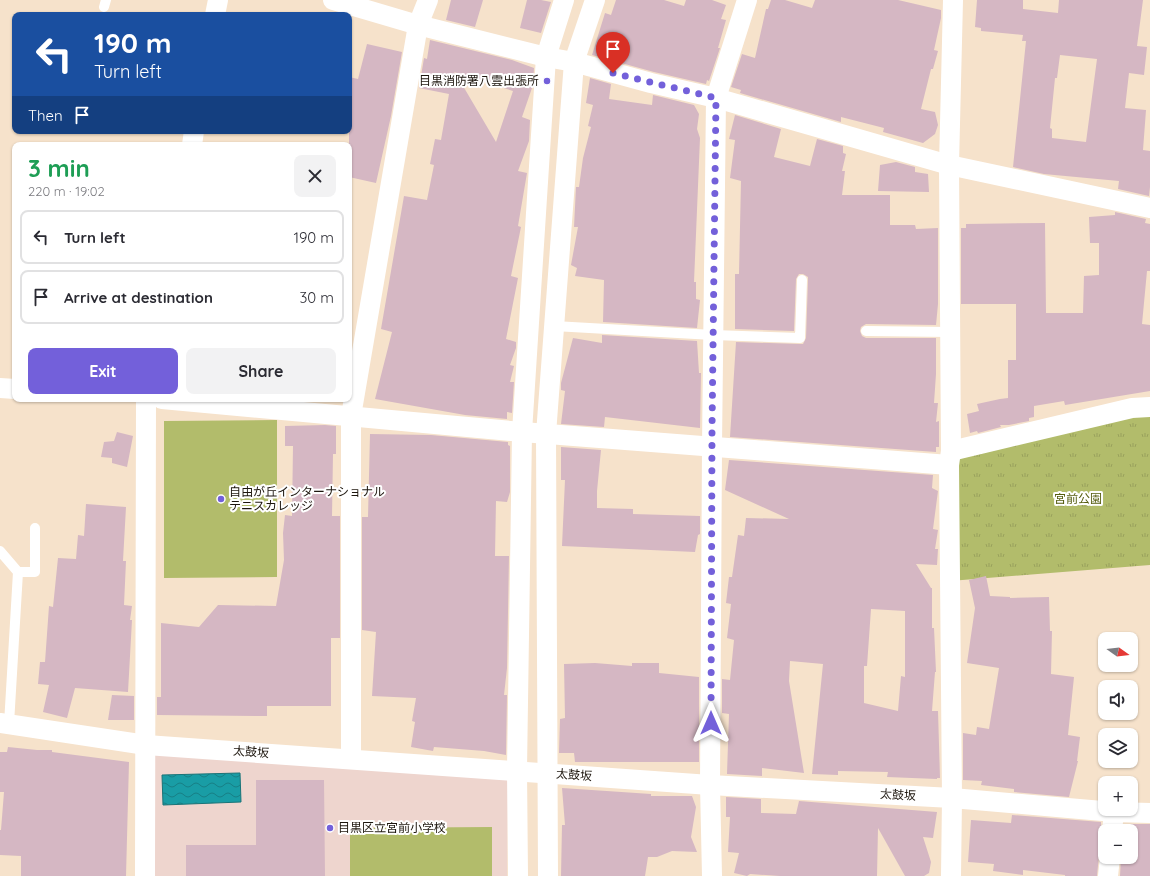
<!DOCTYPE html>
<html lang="en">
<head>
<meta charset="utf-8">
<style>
	body { margin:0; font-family:Quicksand,"Noto Sans JP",sans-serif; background:#f2f2f3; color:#2b2b33; height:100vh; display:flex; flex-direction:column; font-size:15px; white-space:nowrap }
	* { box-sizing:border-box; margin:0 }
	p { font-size:13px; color:#7c7c81 }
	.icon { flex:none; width:22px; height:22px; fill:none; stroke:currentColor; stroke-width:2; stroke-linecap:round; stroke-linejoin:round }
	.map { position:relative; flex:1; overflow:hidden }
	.drawer { position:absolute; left:12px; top:142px; width:340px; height:260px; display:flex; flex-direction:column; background:#fff; border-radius:8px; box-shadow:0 1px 3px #0004 }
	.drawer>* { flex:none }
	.hud { position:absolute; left:12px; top:12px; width:340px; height:122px; border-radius:8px; box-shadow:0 1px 3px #0004; background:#1a4fa0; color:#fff; overflow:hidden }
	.needle { width:26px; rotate:104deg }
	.controls { position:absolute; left:1098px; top:632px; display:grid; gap:8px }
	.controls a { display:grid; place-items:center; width:40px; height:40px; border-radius:8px; background:#fff; box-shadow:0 1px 3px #0004; font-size:20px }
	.pin { position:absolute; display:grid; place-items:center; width:34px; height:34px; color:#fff; margin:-41px -17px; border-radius:50% 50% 50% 0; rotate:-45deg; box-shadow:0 0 4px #0007 }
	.pin .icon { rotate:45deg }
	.me { position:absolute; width:44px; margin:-22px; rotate:0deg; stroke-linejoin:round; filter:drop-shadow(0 0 3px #0008) }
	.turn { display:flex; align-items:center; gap:14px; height:84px; padding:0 16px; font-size:18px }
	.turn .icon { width:52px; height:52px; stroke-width:2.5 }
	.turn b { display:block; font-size:28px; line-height:34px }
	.then { display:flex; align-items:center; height:38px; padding:0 16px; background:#0003; gap:8px; font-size:15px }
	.round { display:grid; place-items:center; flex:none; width:42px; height:42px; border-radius:8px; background:#f2f2f3 }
	.summary { display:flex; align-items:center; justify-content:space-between; height:68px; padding:0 16px }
	h1 { font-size:24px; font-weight:800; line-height:30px; color:#1e9e55 }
	.primary-button { display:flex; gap:8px; margin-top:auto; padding:8px 16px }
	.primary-button a { flex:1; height:46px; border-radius:8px; background:#7360da; color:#fff; font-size:16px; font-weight:800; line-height:46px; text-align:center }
	.primary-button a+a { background:#f2f2f3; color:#2b2b33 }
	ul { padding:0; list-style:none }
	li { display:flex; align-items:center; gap:12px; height:54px; margin:0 8px 6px; padding:0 8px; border:2px solid #e1e1e2; border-radius:8px }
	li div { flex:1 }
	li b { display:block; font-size:15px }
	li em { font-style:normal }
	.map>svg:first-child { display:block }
</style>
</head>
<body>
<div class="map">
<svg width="1150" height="876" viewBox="0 0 1150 876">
	<defs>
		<pattern id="park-tufts" width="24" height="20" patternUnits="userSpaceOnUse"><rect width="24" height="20" fill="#b2bc6b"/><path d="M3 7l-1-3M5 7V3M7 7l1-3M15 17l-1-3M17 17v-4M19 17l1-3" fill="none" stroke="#99a15c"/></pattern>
		<pattern id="water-waves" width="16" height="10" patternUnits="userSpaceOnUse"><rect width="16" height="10" fill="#199da5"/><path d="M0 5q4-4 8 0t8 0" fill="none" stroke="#167f85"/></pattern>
	</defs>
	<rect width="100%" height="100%" fill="#f6e2cb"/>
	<polygon fill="#eed5ce" points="153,754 508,780 507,876 153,876"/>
	<g fill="#b2bc6b">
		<polygon points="277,420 277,577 164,578 164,421"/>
		<polygon points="492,827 492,876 350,876 350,828"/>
	</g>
	<polygon fill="url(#park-tufts)" points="1150,410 1150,565 950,581 951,451"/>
	<polygon fill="url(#water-waves)" stroke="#1a7478" points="240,773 241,802 163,805 162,775"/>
	<g fill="#d5b7c3" fill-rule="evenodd">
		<polygon points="451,0 483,0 475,27 446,20"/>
		<polygon points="527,0 541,0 551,2 541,33 520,28"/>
		<polygon points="616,0 664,0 684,6 686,0 712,0 726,5 721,19 726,20 718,48 720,48 709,81 707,80 706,84 654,72 592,55 605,13 611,15"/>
		<polygon points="771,0 785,0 812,8 815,0 898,0 941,10 941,18 934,50 938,51 933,69 931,69 921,109 935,112 938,125 935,134 923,143 883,132 884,128 841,117 841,122 740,93 741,90 731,87 742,54 755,58 766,9 768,9"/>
		<path d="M977 0H1023V9L1058 13 1059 0H1143L1137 46 1147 47 1144 75 1129 73 1125 108 1146 110 1143 150 1150 151V187L1149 196 1118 189 1119 181 1044 174 1013 167 1026 41H1022L1023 35 981 31V28L975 27ZM1060 55 1097 59 1086 142 1052 138V129L1050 128 1055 78H1057Z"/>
		<path d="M430 40 512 60 534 68 533 85 522 117 530 120 529 141 518 171 527 173 518 226 521 227 511 276 518 278 506 339 516 342V348L510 365 514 366 510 382H514L512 413 507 412V419L465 415 375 399 392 332 381 329 404 196 427 200 434 165 430 164 435 139 441 140 449 94 419 88 424 58 427 59ZM454 72 513 91 496 142 463 86Z"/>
		<polygon points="367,44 402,52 391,116 376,183 349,177 349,77 358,79"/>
		<polygon points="590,78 611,84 609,99 652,105 653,95 694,105 699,114 697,129 700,138 694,282 696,282 696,299 700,300 697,328 603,322 604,280 575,276 577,268 571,265 578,227 574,227 576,187 579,187 583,158 591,127 588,126 593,105 586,103"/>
		<polygon points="735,115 781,129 774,157 810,166 817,139 843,146 843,153 846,154 842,171 845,171 842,195 890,195 890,225 915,225 916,229 938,228 938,304 936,325 866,324 861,327 860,331 862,336 866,338 936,338 936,374 934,403 938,403 936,422 939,421 939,447 936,447 936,452 730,437 736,342 800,344 803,344 806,338 808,280 808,277 803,274 799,274 796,279 794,331 735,329 735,274 739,274 741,181 730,178 735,140 729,139"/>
		<polygon points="896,162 915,167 915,172 928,174 929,192 878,191 880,165"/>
		<polygon points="1115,212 1146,219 1145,223 1150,224 1150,271 1147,271 1142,324 1150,325 1150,391 1065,405 1064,401 1034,406 1034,417 1029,418 1029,421 1009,425 1000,425 1001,427 978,433 977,431 970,433 967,414 979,411 977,404 1000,399 1008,398 1008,360 1016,360 1016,304 961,304 961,228 966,228 966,224 1045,223 1046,313 1083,313 1084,276 1099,275 1099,243 1090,243 1089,217 1115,215"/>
		<polygon points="602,335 697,341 699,373 701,373 700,428 605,417 604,427 561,424 565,391 561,390 561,383 573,338 602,343"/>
		<polygon points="325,425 336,426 336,454 333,454 332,516 340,516 340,638 331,638 331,706 267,706 267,716 157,715 157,697 161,697 161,623 199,627 218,605 276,606 284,560 283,533 285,515 292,516 293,446 285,446 285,426"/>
		<polygon points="117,432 133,436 127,467 112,463 112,458 101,457 104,442 114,441"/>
		<polygon points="370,434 431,435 508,442 508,445 510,446 510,492 507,502 496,501 495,556 509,556 507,668 504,695 507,695 506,755 484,751 434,747 433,751 411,747 415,722 412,721 416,698 372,696 376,632 362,630 362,517 368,517"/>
		<polygon points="561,447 601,450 597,491 597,508 633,509 633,514 700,516 700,534 698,535 695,552 562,546 565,480 561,480"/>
		<path d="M729 460 933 475 932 488 938 491 933 529 938 530 935 549H938L937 565 916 564 931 588H932V628H934L936 672H935L932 711H938L940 778H937V779L887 777 888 772 838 771V775L812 774 823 664 790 661 789 681 804 773 762 768V776L727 774 729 714 722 713V679L730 680 734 640 727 638 731 604 726 603 729 577H732L738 535 744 536 746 518 789 519 725 490ZM871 609 905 611V677L901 676 898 711 864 703V666H867Z"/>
		<polygon points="86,504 126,507 123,561 126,561 124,605 132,606 130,620 132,620 128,692 75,688 67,718 43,712 49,685 38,684 40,662 45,662 49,606 53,607 58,558 76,559 78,535 84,536"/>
		<polygon points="986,576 990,596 1010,597 1010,598 1049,597 1050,631 1052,631 1051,674 1074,677 1068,735 1080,737 1077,761 1078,761 1069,797 1014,792 1014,789 981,785 982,781 963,780 963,733 976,735 977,727 989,729 999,668 967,663 975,608 969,580"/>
		<polygon points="595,663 632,666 632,663 659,663 659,673 699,677 699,762 575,762 574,753 559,753 560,719 565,718 564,664"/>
		<polygon points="112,695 134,696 134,720 108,720"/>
		<polygon points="8,747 37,750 52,750 52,752 129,762 126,876 21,876 21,856 0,855 0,830 1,830 4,792 0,792 0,752 7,752"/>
		<polygon points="256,780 324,780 325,876 186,876 186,845 256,845"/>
		<polygon points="562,788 651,794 651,796 692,796 696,807 691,837 697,852 672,851 657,857 648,857 645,876 561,876 562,825 565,825"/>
		<polygon points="726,797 761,799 761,813 796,814 799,801 937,812 933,838 923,837 931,862 929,873 924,876 905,876 878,828 877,876 780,876 750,874 747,876 734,873 739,853 728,852 730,817 726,817"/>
		<polygon points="1012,815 1101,822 1101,835 1105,840 1105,847 1101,851 1099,855 1097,876 1065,876 1065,875 1023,870 1023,875 993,871 994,864 968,862 971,820 1011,823"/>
		<polygon points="1124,824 1150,824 1150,876 1120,876 1121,857 1131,857 1131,831 1124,831"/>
	</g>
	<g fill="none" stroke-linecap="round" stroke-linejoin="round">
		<g stroke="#fff" stroke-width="10">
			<polyline points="104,7 106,0"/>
			<polyline points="554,326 713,335 800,338 802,280"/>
			<polyline points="866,331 950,332"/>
			<polyline points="0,551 18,572 9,724"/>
			<polyline points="18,572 35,572 35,528"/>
		</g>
		<g stroke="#fff" stroke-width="20">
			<polyline points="333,0 418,25 546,57 574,62 651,83 716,98 949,165 1150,208"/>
			<polyline points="215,15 218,0"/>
			<polyline points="192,145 194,131"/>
			<polyline points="0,388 15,389"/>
			<polyline points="162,399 522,432 949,465"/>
			<polyline points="951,451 1132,408 1150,407"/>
			<polyline points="0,723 146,745 710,785 952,798 1114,812 1150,813"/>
			<polyline points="351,759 351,416 418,25 428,0"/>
			<polyline points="1112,831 1114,812"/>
			<polyline points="145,876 146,399"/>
			<polyline points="518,876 517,770 522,432 546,57 564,0"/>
			<polyline points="548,876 546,434 574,62 595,0"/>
			<polyline points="712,876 710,785 712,446 716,98 747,0"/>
			<polyline points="951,876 952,798 949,465 951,451 949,165 953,0"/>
			<polyline points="1108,876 1110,857"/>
		</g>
	</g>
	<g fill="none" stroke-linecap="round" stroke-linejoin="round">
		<polyline stroke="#7360da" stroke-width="7" stroke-dasharray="0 12.6" points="613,73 716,98 712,430 711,723"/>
	</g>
	<g fill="#7360da" stroke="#fff" stroke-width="1.5">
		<circle cx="547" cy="81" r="4"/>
		<circle cx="221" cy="499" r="4"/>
		<circle cx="330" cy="828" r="4"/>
	</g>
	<g text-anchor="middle" stroke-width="4" stroke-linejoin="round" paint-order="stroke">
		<g font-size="12" fill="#1d160e" stroke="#fff" text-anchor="start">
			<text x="539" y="85" text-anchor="end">目黒消防署八雲出張所</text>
			<text x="229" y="496">自由が丘インターナショナル<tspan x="229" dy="14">テニスカレッジ</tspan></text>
			<text x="338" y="832">目黒区立宮前小学校</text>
		</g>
		<g font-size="12" fill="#565d10" stroke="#fff">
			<text x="1078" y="503">宮前公園</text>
		</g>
		<g font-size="12" fill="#1d160e" stroke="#fff">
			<text transform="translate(251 752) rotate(4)" y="4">太鼓坂</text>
			<text transform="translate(574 775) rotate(4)" y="4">太鼓坂</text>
			<text transform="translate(898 795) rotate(3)" y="4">太鼓坂</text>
		</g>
	</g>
</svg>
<div class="controls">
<a><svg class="needle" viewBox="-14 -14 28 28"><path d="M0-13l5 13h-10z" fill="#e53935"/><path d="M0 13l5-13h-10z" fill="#7c7c81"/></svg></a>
<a><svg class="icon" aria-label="sound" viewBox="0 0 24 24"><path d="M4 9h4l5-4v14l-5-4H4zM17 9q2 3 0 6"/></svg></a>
<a><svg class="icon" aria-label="layers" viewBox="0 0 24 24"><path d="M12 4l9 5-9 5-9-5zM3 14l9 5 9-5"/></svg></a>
<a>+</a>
<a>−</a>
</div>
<div class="pin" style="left:613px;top:73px;background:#d93025"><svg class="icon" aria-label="arrive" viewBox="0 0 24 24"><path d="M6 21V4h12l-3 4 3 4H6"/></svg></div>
<svg class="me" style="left:711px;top:723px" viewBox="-20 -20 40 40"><path d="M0-17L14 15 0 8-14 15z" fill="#7360da" stroke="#fff" stroke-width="4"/></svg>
<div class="hud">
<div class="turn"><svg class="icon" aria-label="left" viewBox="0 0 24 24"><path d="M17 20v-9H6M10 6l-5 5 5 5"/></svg><div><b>190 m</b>Turn left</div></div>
<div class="then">Then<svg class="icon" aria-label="arrive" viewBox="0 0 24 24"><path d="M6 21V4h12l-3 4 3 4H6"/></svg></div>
</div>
<section class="drawer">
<div class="summary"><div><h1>3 min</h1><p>220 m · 19:02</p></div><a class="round"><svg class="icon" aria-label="close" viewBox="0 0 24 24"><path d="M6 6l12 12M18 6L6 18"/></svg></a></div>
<ul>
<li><svg class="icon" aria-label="left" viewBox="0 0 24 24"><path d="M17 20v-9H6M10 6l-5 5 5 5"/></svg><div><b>Turn left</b></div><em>190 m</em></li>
<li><svg class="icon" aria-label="arrive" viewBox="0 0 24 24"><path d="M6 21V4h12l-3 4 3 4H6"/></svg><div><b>Arrive at destination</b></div><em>30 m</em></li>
</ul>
<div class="primary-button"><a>Exit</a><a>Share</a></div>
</section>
</div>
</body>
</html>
